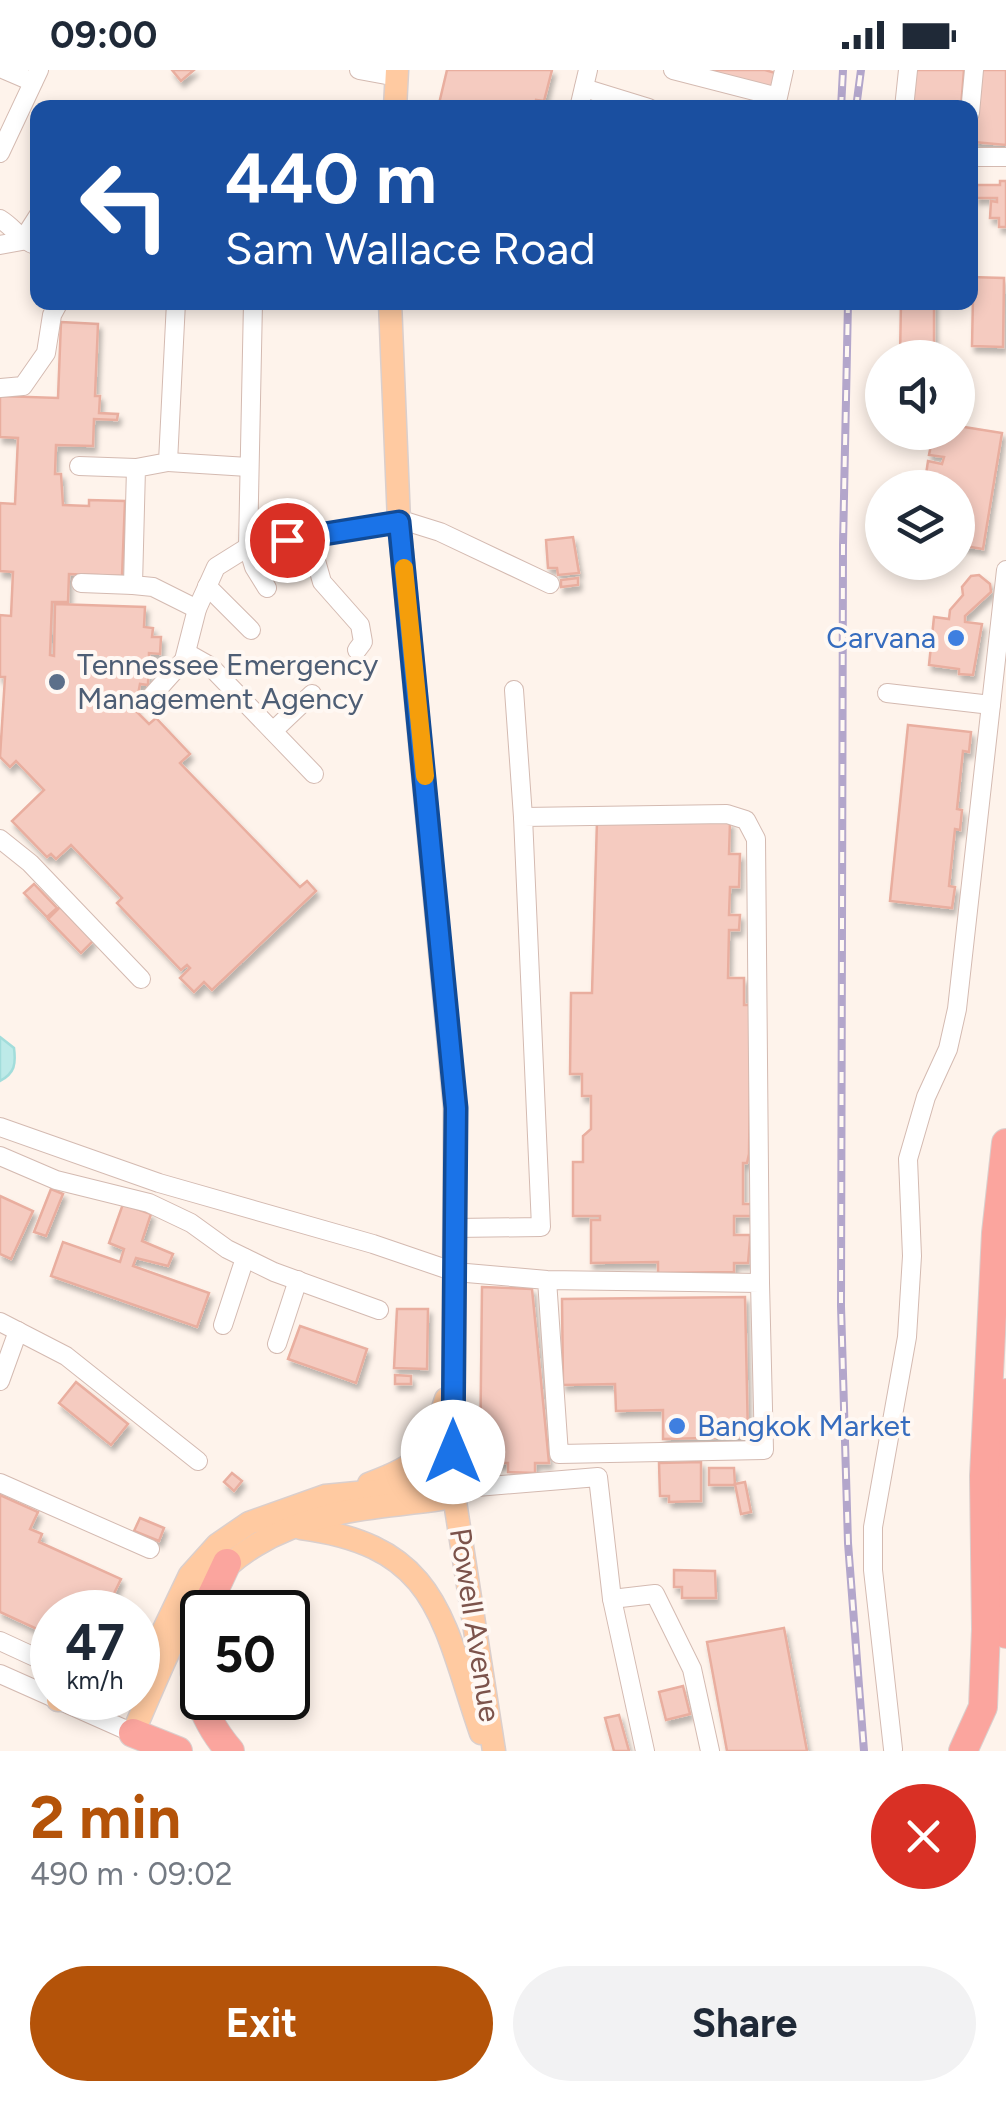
<!DOCTYPE html>
<html lang="en">
<head>
<meta charset="utf-8">
<style>
	body { margin:0; font-family:Figtree,sans-serif; background:#f2f2f3; color:#1f2937; height:100vh; display:flex; flex-direction:column; font-size:38px; white-space:nowrap }
	* { box-sizing:border-box; margin:0 }
	p { font-size:32px; color:#747a83 }
	.icon { flex:none; width:55px; height:55px; fill:none; stroke:currentColor; stroke-width:2; stroke-linecap:round; stroke-linejoin:round }
	.map { position:relative; height:1681px; overflow:hidden }
	.details { display:flex; flex-direction:column; background:#fff; flex:1 }
	.details>* { flex:none }
	.top-card { position:absolute; left:30px; top:30px; width:948px; height:210px; border-radius:20px; box-shadow:0 5px 15px #0003; background:#1a4fa0; color:#fff; overflow:hidden }
	.tools { position:absolute; left:865px; top:270px; display:grid; gap:20px }
	.tools a { display:grid; place-items:center; width:110px; height:110px; border-radius:50%; background:#fff; box-shadow:0 5px 15px #0003; font-size:50px }
	.speed { position:absolute; left:30px; top:1520px; display:flex; gap:20px; font-size:50px; font-weight:700; text-align:center }
	.speed>* { display:grid; place-content:center; width:130px; height:130px; border-radius:50%; background:#fff; box-shadow:0 5px 15px #0003; line-height:1 }
	.speed small { font-size:25px; font-weight:400 }
	.speed .limit { border:5px solid #111; border-radius:15px; background:#fff; color:#111 }
	.pin { position:absolute; display:grid; place-items:center; width:85px; height:85px; color:#fff; margin:-42px; border:5px solid #fff; border-radius:50%; box-shadow:0 2px 10px #0007 }
	.me { position:absolute; width:110px; margin:-55px; rotate:0deg; stroke-linejoin:round; filter:drop-shadow(0 0 8px #0008) }
	.turn { display:flex; align-items:center; gap:35px; height:210px; padding:0 30px; font-size:45px }
	.turn .icon { width:130px; height:130px; stroke-width:2.5 }
	.turn b { display:block; font-size:70px; line-height:85px }
	.round { display:grid; place-items:center; flex:none; width:105px; height:105px; border-radius:52px; background:#f2f2f3 }
	.summary { display:flex; align-items:center; justify-content:space-between; height:170px; padding:0 30px }
	h1 { font-size:60px; font-weight:700; line-height:75px; color:#b45309 }
	.cta { display:flex; gap:20px; margin-top:auto; padding:20px 30px }
	.cta a { flex:1; height:115px; border-radius:60px; background:#b45309; color:#fff; font-size:40px; font-weight:700; line-height:115px; text-align:center }
	.cta a+a { background:#f2f2f3; color:#1f2937 }
	.status { display:flex; justify-content:space-between; align-items:center; height:70px; padding:0 50px; background:#fff; direction:ltr }
	.status svg { height:28px; fill:currentColor }
	.map>svg:first-child { display:block }
</style>
</head>
<body>
<div class="status"><b>09:00</b><svg viewBox="0 0 49 12"><path d="M0 12V9h3v3zM5 12V6h3v6zM10 12V3h3v9zM15 12V0h3v12zM26 1h20v11H26zM47 4h2v5h-2z"/></svg></div>
<div class="map">
<svg width="1006" height="1681" viewBox="0 0 1006 1681">
	<defs>
		<filter id="shadow"><feDropShadow dx="3" dy="5.5" stdDeviation="2.5" flood-color="#0004"/></filter>
	</defs>
	<rect width="100%" height="100%" fill="#fef3eb"/>
	<path fill="#bdeae8" stroke="#a2dddb" stroke-width="2.5" d="M0 967 14 978C16 994 15 1003 0 1011Z"/>
	<g fill="#f5cbc0" stroke="#e9ae9f" stroke-width="2.5" filter="url(#shadow)">
		<polygon points="172,0 194,0 181,11"/>
		<polygon points="447,0 552,0 544,31 536,30 534,38 438,38"/>
		<polygon points="697,0 765,0 779,4 775,19"/>
		<polygon points="915,0 964,0 961,38 911,38"/>
		<polygon points="981,0 1006,0 1006,75 974,72"/>
		<polygon points="1000,111 1006,111 1006,157 999,157 999,148 990,148 991,131 997,132 997,128 976,128 977,115 1000,115"/>
		<polygon points="970,207 1004,208 1003,277 972,276 973,227 970,227"/>
		<polygon points="901,232 934,232 934,288 900,288"/>
		<polygon points="61,252 98,254 95,326 100,326 99,343 118,344 117,350 94,349 93,376 56,375 55,404 61,404 63,435 89,436 89,430 125,431 122,506 69,504 68,532 52,532 50,585 54,586 55,534 145,537 144,557 153,558 152,567 161,567 160,584 149,583 148,615 140,614 135,640 149,654 156,648 190,684 180,693 300,817 307,811 316,821 212,920 204,912 194,922 180,908 190,898 187,895 181,900 117,833 122,828 71,775 56,789 51,784 47,787 12,751 44,720 16,691 10,697 0,687 5,607 0,607 0,545 11,546 13,502 0,501 0,433 15,434 18,368 0,367 0,326 58,328"/>
		<polygon points="958,356 1002,363 983,479 958,475 958,418 924,418 928,391 942,394 944,387 929,385 933,365 947,367 948,362 958,362"/>
		<polygon points="573,467 579,503 558,505 557,498 548,498 546,470"/>
		<polygon points="979,505 990,514 991,522 965,546 965,552 982,554 973,605 959,604 959,599 929,595 934,547 949,549 950,540 963,525 962,517 971,506"/>
		<polygon points="578,508 578,515 561,517 561,510"/>
		<polygon points="908,655 971,662 969,682 963,681 957,739 962,740 960,760 955,759 949,816 955,817 952,838 890,831"/>
		<polygon points="597,751 730,752 729,784 740,784 739,817 730,817 729,845 740,845 739,860 729,860 728,908 744,908 744,935 751,935 749,1084 747,1093 743,1093 743,1134 756,1134 756,1146 734,1146 734,1165 750,1165 750,1170 748,1193 734,1193 734,1202 658,1203 658,1192 591,1193 591,1150 600,1150 600,1146 573,1146 573,1092 583,1092 583,1066 591,1059 591,1026 582,1026 582,1004 570,1004 571,923 592,923"/>
		<polygon points="34,814 57,838 47,847 24,823"/>
		<polygon points="60,837 93,871 81,883 48,849"/>
		<polygon points="51,1119 63,1124 46,1166 34,1162"/>
		<polygon points="0,1126 33,1141 11,1189 0,1184"/>
		<polygon points="123,1134 151,1144 142,1171 173,1184 168,1196 136,1188 133,1196 209,1223 197,1257 51,1206 63,1172 120,1192 124,1179 109,1173"/>
		<polygon points="482,1217 532,1219 549,1393 535,1393 535,1403 508,1402 508,1393 480,1393"/>
		<polygon points="745,1227 748,1367 663,1369 663,1340 616,1341 615,1314 563,1315 562,1229"/>
		<polygon points="397,1239 428,1239 427,1299 394,1298"/>
		<polygon points="300,1256 367,1279 356,1313 288,1289"/>
		<polygon points="395,1305 411,1306 411,1314 395,1314"/>
		<polygon points="76,1312 128,1354 111,1375 59,1333"/>
		<polygon points="701,1392 701,1431 669,1432 669,1426 660,1426 659,1393"/>
		<polygon points="709,1398 734,1398 735,1415 709,1415"/>
		<polygon points="232,1403 242,1411 234,1421 224,1412"/>
		<polygon points="745,1412 751,1442 741,1444 735,1414"/>
		<polygon points="0,1425 38,1442 30,1459 42,1464 39,1472 121,1509 107,1538 117,1542 52,1542 52,1566 0,1542"/>
		<polygon points="140,1448 164,1458 159,1471 134,1461"/>
		<polygon points="674,1500 715,1501 716,1528 682,1528 682,1517 674,1517"/>
		<polygon points="784,1558 807,1681 727,1681 707,1572"/>
		<polygon points="683,1616 690,1644 666,1650 659,1622"/>
		<polygon points="619,1645 629,1681 614,1681 605,1648"/>
	</g>
	<g fill="none" stroke-linecap="round" stroke-linejoin="round">
		<g stroke="#d4bab1" stroke-width="20">
			<g id="minor">
				<polyline points="5,0 33,12"/>
				<polyline points="359,0 397,7"/>
				<polyline points="673,0 778,27 784,0"/>
				<polyline points="584,18 649,38"/>
				<polyline points="579,38 588,0"/>
				<polyline points="904,38 908,0"/>
				<polyline points="970,43 974,0"/>
				<polyline points="0,83 39,0"/>
				<polyline points="970,87 1006,87"/>
				<path d="M0 149C15 158 20 171 38 176"/>
				<polyline points="0,175 22,171 38,146"/>
				<polyline points="176,232 168,392 136,398 133,515 153,517 197,539"/>
				<polyline points="0,318 23,316 46,283 52,245 59,232"/>
				<polyline points="168,392 248,397"/>
				<polyline points="79,396 136,398"/>
				<polyline points="309,466 322,512 360,555 363,572 357,580"/>
				<polyline points="248,477 253,232"/>
				<polyline points="248,477 254,497 267,518"/>
				<polyline points="81,513 133,515"/>
				<polyline points="207,516 251,560"/>
				<polyline points="187,583 210,596 314,704"/>
				<polyline points="514,620 523,747"/>
				<polyline points="887,623 991,635"/>
				<polyline points="149,629 184,590 197,539 216,497 248,477 408,452 440,462 550,514"/>
				<polyline points="273,661 312,624"/>
				<polyline points="0,769 30,793 141,909"/>
				<polyline points="0,1057 159,1113 373,1174 455,1202 547,1210 760,1213 764,1380 559,1384 547,1210"/>
				<polyline points="0,1086 56,1110 149,1133 191,1153 227,1179 274,1202 379,1240"/>
				<polyline points="455,1158 541,1157 523,747 727,744 746,750 756,769 760,1213"/>
				<polyline points="0,1252 66,1286 198,1391"/>
				<polyline points="223,1255 245,1188"/>
				<polyline points="277,1274 298,1210"/>
				<polyline points="0,1311 18,1261"/>
				<polyline points="0,1413 150,1479"/>
				<polyline points="453,1419 598,1407 612,1529 645,1681"/>
				<polyline points="612,1529 655,1524 692,1599 710,1681"/>
				<polyline points="0,1571 52,1595"/>
				<polyline points="0,1604 133,1663"/>
				<polyline points="893,1679 873,1500 873,1457 907,1267 912,1186 908,1089 926,1027 948,979 957,939 1006,500"/>
			</g>
		</g>
		<g stroke="#dacfcd" stroke-width="25">
			<g id="major">
				<polyline points="395,38 397,0"/>
				<polyline points="390,232 399,452 455,1038 453,1419 494,1681"/>
				<path d="M369 1414C424 1393 428 1385 446 1329"/>
				<path d="M301 1458C439 1476 442 1550 481 1663"/>
				<polyline points="157,1574 190,1505 217,1475 249,1453 325,1426 440,1415"/>
				<polyline points="138,1600 149,1590"/>
				<polyline points="58,1630 94,1628"/>
				<path d="M133 1663C182 1552 199 1481 327 1446 363 1436 404 1435 441 1429L453 1419"/>
			</g>
		</g>
		<g stroke="#dacfcd" stroke-width="30">
			<g id="highway">
				<polyline points="1006,1323 1006,1564"/>
				<polyline points="204,1542 227,1493"/>
				<path d="M202 1545C184 1594 197 1643 230 1681"/>
				<polyline points="133,1663 178,1681"/>
				<polyline points="963,1681 983,1637 986,1559 984,1406 996,1163 1006,1073"/>
			</g>
		</g>
		<use href="#minor" stroke="#fff" stroke-width="18"/>
		<use href="#major" stroke="#ffcaa1" stroke-width="22"/>
		<use href="#highway" stroke="#fba59e" stroke-width="28"/>
		<g stroke="#b3a6cb" stroke-width="8">
			<g id="rail">
				<polyline points="841,38 843,0"/>
				<polyline points="856,38 861,0"/>
				<polyline points="848,232 843,475 841,1236 848,1473 864,1681"/>
			</g>
		</g>
		<use href="#rail" stroke="#fff8f3" stroke-width="4" stroke-dasharray="11" stroke-linecap="butt"/>
	</g>
	<g fill="none" stroke-linecap="round" stroke-linejoin="round">
		<g stroke="#114b97" stroke-width="25">
			<polyline id="route" points="287,470 399,452 456,1038 453,1382"/>
		</g>
		<use href="#route" stroke="#1a73e8" stroke-width="18"/>
		<polyline stroke="#f59e0b" stroke-width="18" points="404,498 425,706"/>
	</g>
	<g fill="#3f7fe0" stroke="#fff8f3" stroke-width="4">
		<circle cx="956" cy="568" r="10"/>
		<circle cx="677" cy="1356" r="10"/>
	</g>
	<circle fill="#5c6f8a" stroke="#fff8f3" stroke-width="4" cx="57" cy="612" r="10"/>
	<g text-anchor="middle" stroke-width="8" stroke-linejoin="round" paint-order="stroke">
		<g font-size="30" fill="#366cbe" stroke="#fff8f3" text-anchor="end">
			<text x="936" y="578">Carvana</text>
			<text x="697" y="1366" text-anchor="start">Bangkok Market</text>
		</g>
		<g font-size="30" fill="#4e5e75" stroke="#fff8f3" text-anchor="start">
			<text x="77" y="605">Tennessee Emergency<tspan x="77" dy="34">Management Agency</tspan></text>
		</g>
		<g font-size="30" fill="#7c534b" stroke="#fff8f3">
			<text transform="translate(475 1555) rotate(81)" y="10">Powell Avenue</text>
		</g>
	</g>
</svg>
<div class="tools">
<a><svg class="icon" aria-label="sound" viewBox="0 0 24 24"><path d="M4 9h4l5-4v14l-5-4H4zM17 9q2 3 0 6"/></svg></a>
<a><svg class="icon" aria-label="layers" viewBox="0 0 24 24"><path d="M12 4l9 5-9 5-9-5zM3 14l9 5 9-5"/></svg></a>
</div>
<div class="speed"><div>47<small>km/h</small></div><div class="limit">50</div></div>
<div class="pin" style="left:287px;top:470px;background:#d93025"><svg class="icon" aria-label="arrive" viewBox="0 0 24 24"><path d="M6 21V4h12l-3 4 3 4H6"/></svg></div>
<svg class="me" style="left:453px;top:1382px" viewBox="-20 -20 40 40"><circle r="19" fill="#fff"/><path d="M0-13L10 11 0 6-10 11z" fill="#1a73e8"/></svg>
<div class="top-card">
<div class="turn"><svg class="icon" aria-label="left" viewBox="0 0 24 24"><path d="M17 20v-9H6M10 6l-5 5 5 5"/></svg><div><b>440 m</b>Sam Wallace Road</div></div>
</div>
</div>
<section class="details">
<div class="summary"><div><h1>2 min</h1><p>490 m · 09:02</p></div><a class="round" style="background:#d93025;color:#fff"><svg class="icon" aria-label="close" viewBox="0 0 24 24"><path d="M6 6l12 12M18 6L6 18"/></svg></a></div>
<div class="cta"><a>Exit</a><a>Share</a></div>
</section>
</body>
</html>
